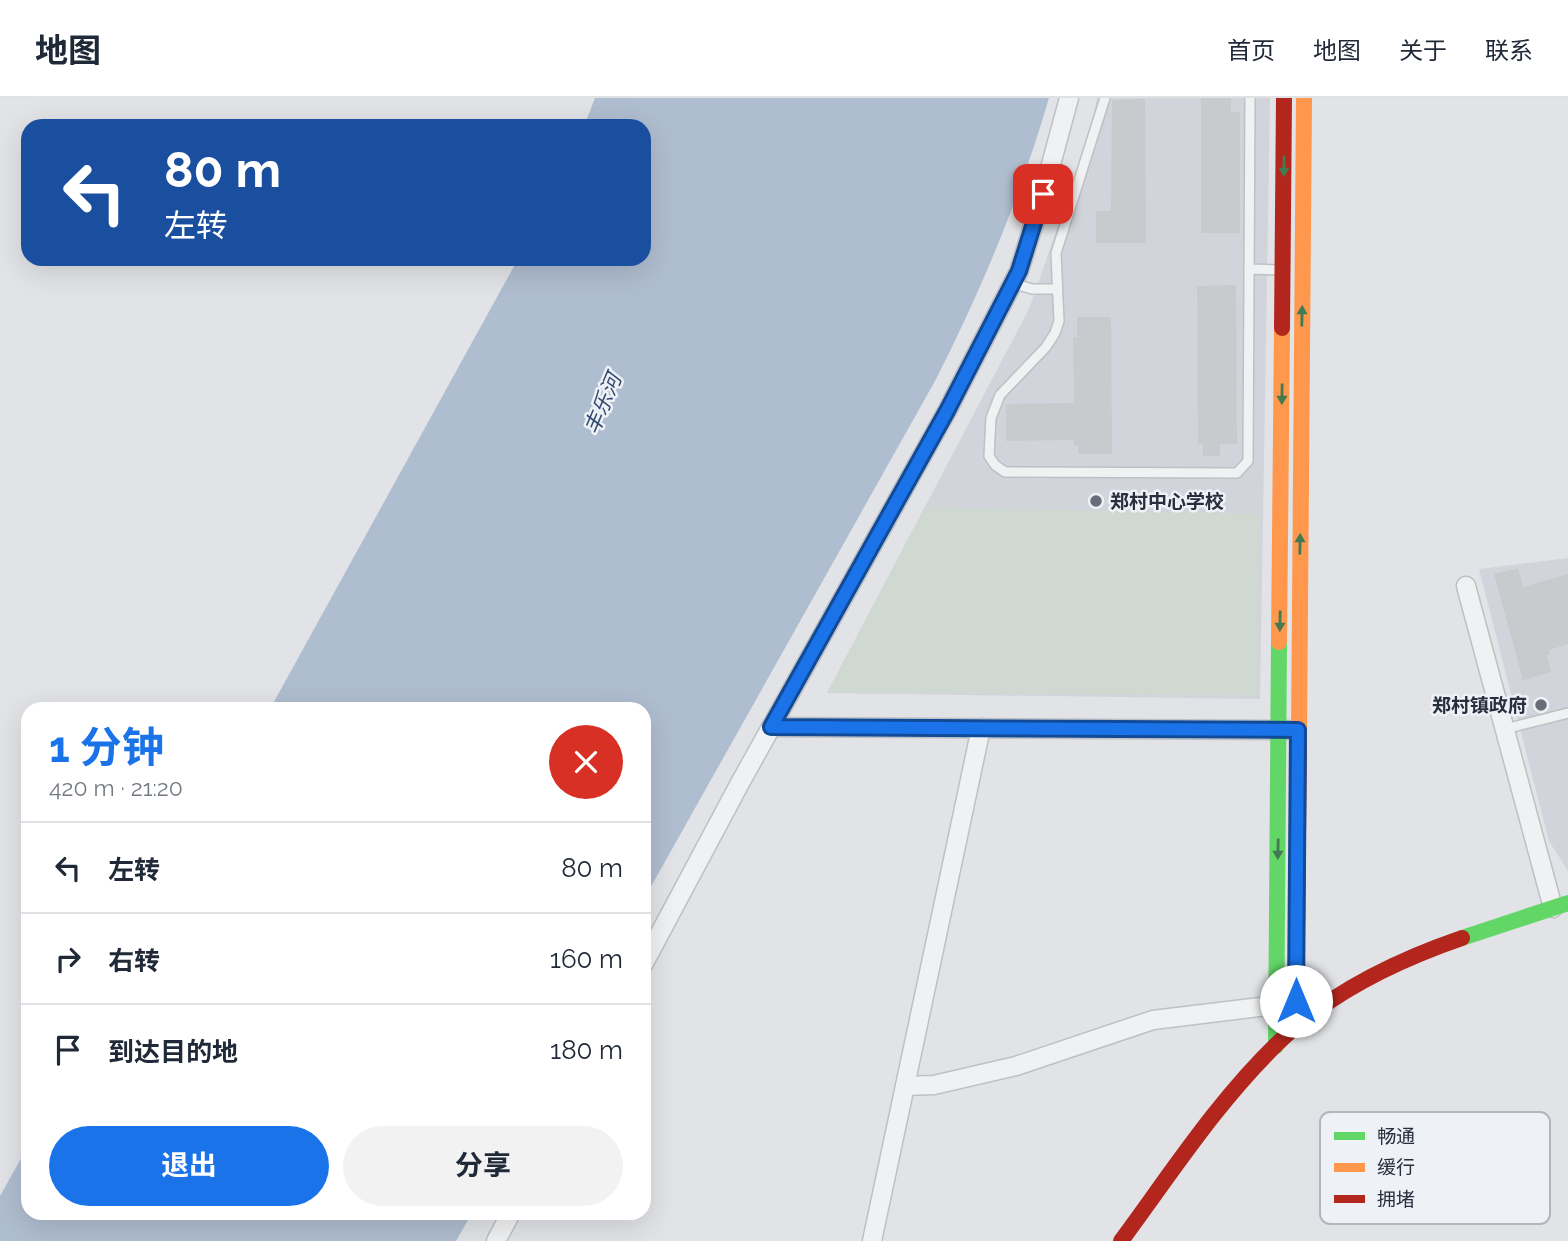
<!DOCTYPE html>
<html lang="zh">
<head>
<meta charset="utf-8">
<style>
	body { margin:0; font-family:Raleway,"Noto Sans SC",sans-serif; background:#f2f2f3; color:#1f2937; height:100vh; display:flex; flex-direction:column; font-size:26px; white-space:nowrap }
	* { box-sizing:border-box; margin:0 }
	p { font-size:23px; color:#747a83 }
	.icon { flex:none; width:38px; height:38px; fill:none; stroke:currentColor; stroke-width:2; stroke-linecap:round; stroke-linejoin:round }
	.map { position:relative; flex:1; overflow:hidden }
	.details { position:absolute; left:21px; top:604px; width:630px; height:518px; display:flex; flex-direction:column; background:#fff; border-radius:21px; box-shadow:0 7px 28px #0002 }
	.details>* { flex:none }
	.guide { position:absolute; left:21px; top:21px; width:630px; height:147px; border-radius:21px; box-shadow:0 7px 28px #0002; background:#1a4fa0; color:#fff; overflow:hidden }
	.pin { position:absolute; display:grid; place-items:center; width:60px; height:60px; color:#fff; margin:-30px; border-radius:14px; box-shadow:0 4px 10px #0006 }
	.me { position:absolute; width:77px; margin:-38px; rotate:0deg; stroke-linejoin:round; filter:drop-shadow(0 0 5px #0008) }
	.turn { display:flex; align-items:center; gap:24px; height:147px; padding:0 28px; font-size:32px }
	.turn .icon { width:91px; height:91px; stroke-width:2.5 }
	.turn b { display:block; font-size:49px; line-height:60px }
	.round { display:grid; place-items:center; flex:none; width:74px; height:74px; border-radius:37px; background:#f2f2f3 }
	.overview { display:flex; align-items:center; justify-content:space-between; height:119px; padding:0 28px }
	h1 { font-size:42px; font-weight:700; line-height:52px; color:#1a73e8 }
	.action { display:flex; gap:14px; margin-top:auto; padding:14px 28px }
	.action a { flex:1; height:80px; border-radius:42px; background:#1a73e8; color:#fff; font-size:28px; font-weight:700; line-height:80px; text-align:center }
	.action a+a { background:#f2f2f3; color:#1f2937 }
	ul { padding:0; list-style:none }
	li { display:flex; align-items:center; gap:21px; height:91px; padding:0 28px; border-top:2px solid #e0e1e3 }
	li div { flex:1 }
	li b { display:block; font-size:26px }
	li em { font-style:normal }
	header { display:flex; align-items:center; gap:42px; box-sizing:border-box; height:98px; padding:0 35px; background:#fff; border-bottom:2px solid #e0e1e3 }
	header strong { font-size:33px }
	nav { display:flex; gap:38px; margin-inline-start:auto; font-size:24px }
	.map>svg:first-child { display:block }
</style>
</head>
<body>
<header>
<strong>地图</strong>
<nav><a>首页</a><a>地图</a><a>关于</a><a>联系</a></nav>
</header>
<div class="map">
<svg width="1568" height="1143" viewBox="0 0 1568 1143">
	<rect width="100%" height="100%" fill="#e1e3e6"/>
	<g fill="#d1d4da">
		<polygon points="1097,0 1270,0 1260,601 827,595 1029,211 1089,39"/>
		<polygon points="1568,460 1568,773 1549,743 1479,471"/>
	</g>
	<polygon fill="#d0d9d1" points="925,409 1260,416 1256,597 827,595"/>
	<g fill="#afbdd0">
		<path d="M595 0H1049C1020 99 982 191 935 283L644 801V611H270L518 161H644V28H584Z"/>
		<polygon points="28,1048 28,1115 472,1115 456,1143 0,1143 0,1098"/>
	</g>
	<g fill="#c8cace">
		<polygon points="1201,0 1231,0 1231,14 1240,14 1240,135 1201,135"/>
		<polygon points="1145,1 1146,145 1096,145 1096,113 1111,113 1112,2"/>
		<polygon points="1236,187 1237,346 1220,346 1220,358 1203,358 1203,346 1198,346 1197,188"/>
		<polygon points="1077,219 1111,219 1112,356 1078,356 1078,347 1074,347 1074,342 1006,343 1006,306 1074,305 1073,239 1077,239"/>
		<polygon points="1518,470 1523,489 1568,476 1568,546 1549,552 1550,557 1547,557 1551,574 1523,582 1494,476"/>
	</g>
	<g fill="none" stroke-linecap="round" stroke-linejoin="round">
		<g stroke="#bec0c3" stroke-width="12">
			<g id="lane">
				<polyline points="1105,0 1056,155 1059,223 1055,235 1046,249 1000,297 991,320 989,358 995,367 1005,374 1237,375 1248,363 1250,0"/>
				<polyline points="1249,171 1279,172"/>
				<polyline points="1012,185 1032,191 1057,191"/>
				<polyline points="1505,631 1568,615"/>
			</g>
		</g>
		<g stroke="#bec0c3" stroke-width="21">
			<g id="street">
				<polyline points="1466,488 1553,810"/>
				<polyline points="771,629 1288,632"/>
				<polyline points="644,865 740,685 947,313 1019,173 1043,96 1069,0"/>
				<polyline points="905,988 934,987 1016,968 1153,922 1276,907"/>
				<polyline points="496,1143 511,1115"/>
				<polyline points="872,1143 981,630"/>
			</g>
		</g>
		<use href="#lane" stroke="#f0f1f2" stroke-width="9"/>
		<use href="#street" stroke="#f0f1f2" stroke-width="18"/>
		<g stroke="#63d668" stroke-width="16">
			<polyline points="1462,840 1568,805"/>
			<polyline points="1276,948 1279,544"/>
		</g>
		<g stroke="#ff974d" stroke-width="16">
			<polyline points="1279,544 1282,230"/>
			<polyline points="1299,637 1304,0"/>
		</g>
		<g stroke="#b3261e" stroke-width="16">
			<polyline points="1282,230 1284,0"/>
			<polyline points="1296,930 1299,637"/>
			<path d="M1121 1143C1172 1074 1219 1001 1281 942 1331 894 1398 862 1462 840"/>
		</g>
	</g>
	<defs><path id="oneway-solid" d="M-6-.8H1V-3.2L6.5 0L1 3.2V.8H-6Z" transform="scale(1.75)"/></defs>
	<g fill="#437a51">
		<use href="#oneway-solid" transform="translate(1284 68) rotate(91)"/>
		<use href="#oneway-solid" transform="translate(1302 218) rotate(-89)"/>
		<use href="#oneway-solid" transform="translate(1282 296) rotate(91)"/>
		<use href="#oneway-solid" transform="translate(1300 446) rotate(-89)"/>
		<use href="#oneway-solid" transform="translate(1280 523) rotate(91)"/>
		<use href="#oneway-solid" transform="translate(1278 751) rotate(91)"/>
	</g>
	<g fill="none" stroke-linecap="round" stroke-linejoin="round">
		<g stroke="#114b97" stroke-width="18">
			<polyline id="route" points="1043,96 1019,173 947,313 771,629 1298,632 1296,903"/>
		</g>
		<use href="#route" stroke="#1a73e8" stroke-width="12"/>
	</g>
	<g fill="#696d79" stroke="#eef1f5" stroke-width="2.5">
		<circle cx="1096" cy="403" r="7"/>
		<circle cx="1541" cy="607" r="7"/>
	</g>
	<g text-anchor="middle" stroke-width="5" stroke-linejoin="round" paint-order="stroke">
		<g font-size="19" font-weight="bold" fill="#282e3e" stroke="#eef1f5" text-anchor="start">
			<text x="1110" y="410">郑村中心学校</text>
			<text x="1527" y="614" text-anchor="end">郑村镇政府</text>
		</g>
		<g font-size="21" font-style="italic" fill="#334a71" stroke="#eef1f5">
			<text transform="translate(603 306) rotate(-67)" y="7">丰乐河</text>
		</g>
	</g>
	<rect x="1320" y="1014" width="230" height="112" rx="10" fill="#eef1f5" stroke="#b3b6be" stroke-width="2"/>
	<rect x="1334" y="1034" width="31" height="8" fill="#63d668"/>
	<rect x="1334" y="1065" width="31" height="9" fill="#ff974d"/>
	<rect x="1334" y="1097" width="31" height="8" fill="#b3261e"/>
	<g font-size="19" fill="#282e3e">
		<text x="1377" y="1045">畅通</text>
		<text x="1377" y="1076">缓行</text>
		<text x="1377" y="1108">拥堵</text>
	</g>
</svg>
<div class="pin" style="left:1043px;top:96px;background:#d93025"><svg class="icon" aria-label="arrive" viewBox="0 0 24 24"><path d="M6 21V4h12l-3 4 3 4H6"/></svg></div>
<svg class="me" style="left:1296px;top:903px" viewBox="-20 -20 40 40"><circle r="19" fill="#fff"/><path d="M0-13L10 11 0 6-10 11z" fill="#1a73e8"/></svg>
<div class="guide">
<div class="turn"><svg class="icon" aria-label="left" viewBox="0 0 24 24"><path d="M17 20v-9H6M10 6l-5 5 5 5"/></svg><div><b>80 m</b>左转</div></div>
</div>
<section class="details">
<div class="overview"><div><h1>1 分钟</h1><p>420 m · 21:20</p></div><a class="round" style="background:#d93025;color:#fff"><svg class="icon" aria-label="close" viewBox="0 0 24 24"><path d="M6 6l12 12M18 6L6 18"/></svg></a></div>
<ul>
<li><svg class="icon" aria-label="left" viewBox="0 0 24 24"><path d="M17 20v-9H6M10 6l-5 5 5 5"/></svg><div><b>左转</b></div><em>80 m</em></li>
<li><svg class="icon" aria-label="right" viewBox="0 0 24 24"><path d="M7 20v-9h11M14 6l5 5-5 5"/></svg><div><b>右转</b></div><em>160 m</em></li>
<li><svg class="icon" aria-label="arrive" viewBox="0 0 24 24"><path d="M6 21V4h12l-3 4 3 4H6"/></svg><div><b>到达目的地</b></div><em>180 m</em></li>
</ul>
<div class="action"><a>退出</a><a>分享</a></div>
</section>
</div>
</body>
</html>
